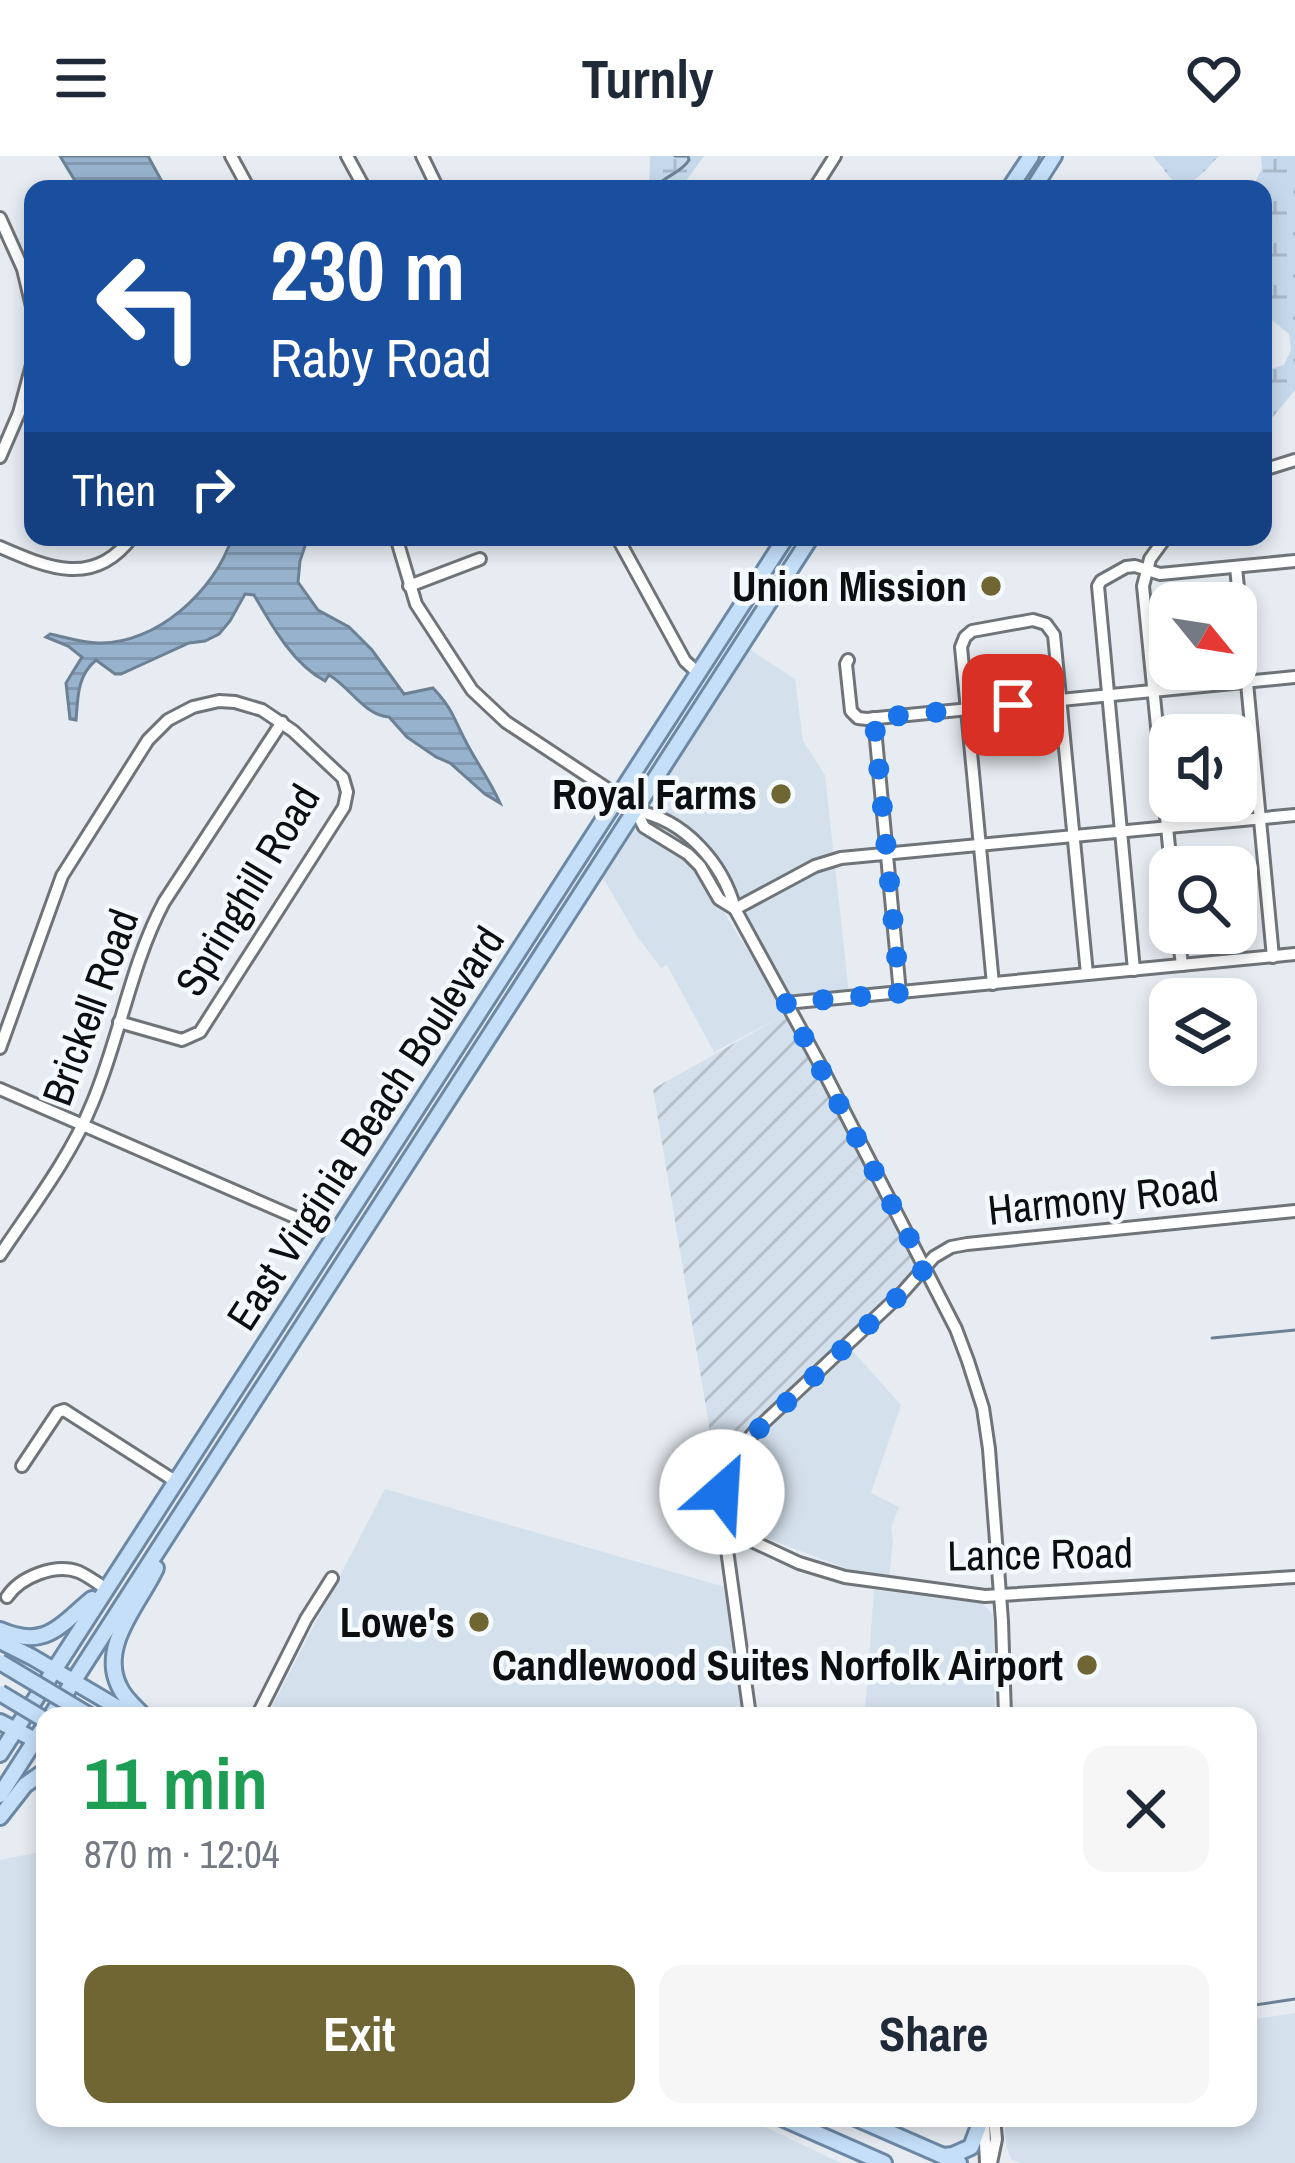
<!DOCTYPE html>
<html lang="en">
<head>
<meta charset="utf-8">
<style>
	body { margin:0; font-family:"Archivo Narrow",sans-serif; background:#f6f6f7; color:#1f2937; height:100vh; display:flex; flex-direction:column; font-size:45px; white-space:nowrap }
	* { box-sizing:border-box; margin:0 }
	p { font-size:39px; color:#747a83 }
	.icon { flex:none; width:66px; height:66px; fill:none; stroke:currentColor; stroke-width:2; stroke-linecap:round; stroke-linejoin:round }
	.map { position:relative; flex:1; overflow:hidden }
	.drawer { position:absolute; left:36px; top:1551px; width:1221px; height:420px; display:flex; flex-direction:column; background:#fff; border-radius:24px; box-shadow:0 6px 18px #0003 }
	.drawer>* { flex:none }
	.hud { position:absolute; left:24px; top:24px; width:1248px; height:366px; border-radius:24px; box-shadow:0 6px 18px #0003; background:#1a4fa0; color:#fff; overflow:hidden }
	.needle { width:78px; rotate:120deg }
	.fabs { position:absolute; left:1149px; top:426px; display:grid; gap:24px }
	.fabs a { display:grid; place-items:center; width:108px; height:108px; border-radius:24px; background:#fff; box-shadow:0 6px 18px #0003; font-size:60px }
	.pin { position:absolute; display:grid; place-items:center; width:102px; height:102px; color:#fff; margin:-51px; border-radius:24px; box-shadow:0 6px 18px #0006 }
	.me { position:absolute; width:132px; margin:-66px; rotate:26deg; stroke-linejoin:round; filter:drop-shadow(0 0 9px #0008) }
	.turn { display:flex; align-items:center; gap:42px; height:252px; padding:0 48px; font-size:54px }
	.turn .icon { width:156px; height:156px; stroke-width:2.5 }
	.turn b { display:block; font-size:84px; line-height:102px }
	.then { display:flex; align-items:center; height:114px; padding:0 48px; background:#0003; gap:24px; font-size:45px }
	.round { display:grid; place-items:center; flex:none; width:126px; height:126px; border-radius:24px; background:#f6f6f7 }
	.overview { display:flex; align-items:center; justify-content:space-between; height:204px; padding:0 48px }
	h1 { font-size:72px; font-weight:800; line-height:90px; color:#1e9e55 }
	.action { display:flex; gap:24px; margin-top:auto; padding:24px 48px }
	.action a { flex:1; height:138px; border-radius:24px; background:#706633; color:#fff; font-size:48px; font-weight:800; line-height:138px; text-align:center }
	.action a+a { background:#f6f6f7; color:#1f2937 }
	header { display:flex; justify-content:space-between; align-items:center; height:156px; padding:0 48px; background:#fff; font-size:54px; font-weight:800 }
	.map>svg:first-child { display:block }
</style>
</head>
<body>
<header><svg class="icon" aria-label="menu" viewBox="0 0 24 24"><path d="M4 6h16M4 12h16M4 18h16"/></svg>Turnly<svg class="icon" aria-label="heart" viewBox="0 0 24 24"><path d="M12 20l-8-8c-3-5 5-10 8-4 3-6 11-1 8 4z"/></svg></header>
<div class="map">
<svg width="1295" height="2007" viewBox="0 0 1295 2007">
	<defs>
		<pattern id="industrial-furrows" width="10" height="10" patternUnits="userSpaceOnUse" patternTransform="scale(3)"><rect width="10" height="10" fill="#d4e0ec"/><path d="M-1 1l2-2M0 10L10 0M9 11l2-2" fill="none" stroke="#b5bfc9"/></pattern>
		<pattern id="wetland-marsh" width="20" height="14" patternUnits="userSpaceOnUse" patternTransform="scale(3)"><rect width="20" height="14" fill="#c6d9ec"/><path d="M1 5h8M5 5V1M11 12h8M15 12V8" fill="none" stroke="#a9b9c9"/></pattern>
		<pattern id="water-rules" width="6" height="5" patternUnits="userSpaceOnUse" patternTransform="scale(3)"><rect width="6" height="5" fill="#97b2cd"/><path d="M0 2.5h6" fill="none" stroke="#8198af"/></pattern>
	</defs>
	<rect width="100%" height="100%" fill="#e6ecf2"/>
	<g fill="#d4e0ec">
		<polygon points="749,493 795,523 803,585 825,619 849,838 790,841 739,746 700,685 645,648"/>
		<polygon points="637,671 679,694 699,715 786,858 714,896 667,809 661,812 637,780 603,722"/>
		<polygon points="851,1193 901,1249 871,1337 899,1351 891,1372 893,1385 889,1421 848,1413 766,1382 743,1364 737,1354 733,1337 733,1323 746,1293"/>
		<polygon points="385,1333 725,1431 742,1560 267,1560"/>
		<polygon points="874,1434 982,1447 993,1459 995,1560 791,1560 865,1556"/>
		<polygon points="45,1695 45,1962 746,1962 841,2007 0,2007 0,1704"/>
		<polygon points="1295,1857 1295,2007 1020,2007 1012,2004 1007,1993 1004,1962 1248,1962 1248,1864"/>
	</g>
	<polygon fill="url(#industrial-furrows)" points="786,858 920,1112 757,1266 717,1317 653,933"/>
	<g fill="url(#wetland-marsh)">
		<polygon points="650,0 704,0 680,33 649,33"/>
		<path d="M1153 0H1219C1207 12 1195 29 1177 30Z"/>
		<polygon points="1261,0 1295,0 1295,234 1263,273 1263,215 1284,209 1291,194 1289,178 1264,158 1263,33 1252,33 1262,12"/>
	</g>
	<g fill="url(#water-rules)" stroke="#6d8194" stroke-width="3">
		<polygon points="60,0 148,0 166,33 80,33"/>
		<path d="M232 381H308L300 405 298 426 318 454 349 471 372 494 404 538 433 532C452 552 453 561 465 584 476 606 490 624 500 647L485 638 450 607 436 601 407 581 389 561C364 559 350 531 329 519L325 525C293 508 272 470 254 439L245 438 230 465 219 478 205 485 189 487 121 518H115L96 504C77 520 78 541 76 564L70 563 66 527 82 501 68 490 46 481 50 478C65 481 82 487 98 487 156 489 216 434 232 381Z"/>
	</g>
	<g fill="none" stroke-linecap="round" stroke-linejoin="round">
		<g stroke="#6d8194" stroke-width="3">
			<path d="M659 33 658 29C667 19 682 16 689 4L688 0H675"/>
			<polyline points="1212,1182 1295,1174"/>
			<polyline points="1248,1850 1295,1843"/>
		</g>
		<g stroke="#6f7479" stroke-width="16">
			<g id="minor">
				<polyline points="231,0 249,33"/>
				<polyline points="347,0 365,33"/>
				<polyline points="422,0 438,33"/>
				<polyline points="814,33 835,0"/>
				<polyline points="0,62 23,113 33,155"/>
				<polyline points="0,301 19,257 33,205"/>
				<polyline points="1263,314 1295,304"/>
				<polyline points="396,381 416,448 472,534 506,566 618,640 636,655 644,671 688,698 700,710 719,743 735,753"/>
				<polyline points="617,381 685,505 697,516"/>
				<polyline points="1166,381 1150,403 1143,430 1171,711"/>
				<path d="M0 391C48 412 94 432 132 381"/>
				<polyline points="1236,411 1273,801"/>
				<polyline points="409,430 480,403"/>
				<polyline points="848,504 846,508 851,555 858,562 867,563 1295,521"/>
				<polyline points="874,562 900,837"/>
				<path d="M636 655C684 663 723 707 735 753L823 914 956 1173 968 1205 983 1252 989 1293 1002 1465 1005 1560"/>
				<polyline points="735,753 815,710 841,702 1295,659"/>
				<polyline points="1178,777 1182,809"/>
				<polyline points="1134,814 1098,430 1101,425 1126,411 1135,410 1160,418 1295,405"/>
				<polyline points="993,828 961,491 965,481 972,475 1033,464 1046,468 1054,479 1087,818"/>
				<polyline points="786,847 1295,798"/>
				<polyline points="0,892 62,720 148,584 168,564 193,551 219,545 235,546 262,554 293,575 343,622 347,636 344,651 200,876 182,884 119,866"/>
				<polyline points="0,933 336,1079"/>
				<path d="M0 1099C32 1051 70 1002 92 948 120 882 130 810 164 746L282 566"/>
				<polyline points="22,1310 58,1256 64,1254 175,1325"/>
				<polyline points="724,1372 799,1407 845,1421 985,1440 1295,1421"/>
				<path d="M7 1441C20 1421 55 1407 79 1416 88 1420 97 1427 105 1432"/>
				<polyline points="257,1560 306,1463 332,1422"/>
				<polyline points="750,1560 724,1372 722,1337 728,1312 735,1299 757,1273 903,1136 934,1101 951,1091 967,1088 1295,1055"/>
				<polyline points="984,1965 986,2007"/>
				<polyline points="991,2007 996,1983 994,1962"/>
			</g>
		</g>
		<g stroke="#6c88a5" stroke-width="20">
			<g id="major">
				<polyline points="1009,33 1031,0"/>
				<polyline points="1033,33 1054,0"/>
				<path d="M0 1474C46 1494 60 1469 92 1443"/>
				<polyline points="0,1485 32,1501 132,1560"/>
				<polyline points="51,1560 811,381"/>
				<path d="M144 1560C135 1551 124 1542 119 1530 99 1489 140 1447 156 1412"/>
				<polyline points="0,1566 45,1589"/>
				<polyline points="0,1598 786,381"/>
				<polyline points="0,1639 45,1569"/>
				<polyline points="0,1661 25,1629 45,1615"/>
				<polyline points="782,1962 884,2007"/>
				<polyline points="856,1962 959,2007"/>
				<polyline points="943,2000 953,1999 971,1991 982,1962"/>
			</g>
		</g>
		<use href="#minor" stroke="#fff" stroke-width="10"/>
		<use href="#major" stroke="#c5dff9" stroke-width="14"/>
		<g stroke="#6c88a5" stroke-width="20" stroke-linecap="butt">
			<g id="major-bridge">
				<polyline points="0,1506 90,1560"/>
				<polyline points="0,1537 45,1564"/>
			</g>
		</g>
		<use href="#major-bridge" stroke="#c5dff9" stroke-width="14"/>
	</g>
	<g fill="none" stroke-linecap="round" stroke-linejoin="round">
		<polyline stroke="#1a73e8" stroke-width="21" stroke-dasharray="0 37.8" points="722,1336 728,1312 745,1286 903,1136 925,1112 786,847 900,837 874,562 1013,549"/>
	</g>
	<g fill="#706633" stroke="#f4f9fe" stroke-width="4.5">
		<circle cx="991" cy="430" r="12"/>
		<circle cx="781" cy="638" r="12"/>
		<circle cx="479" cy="1466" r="12"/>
		<circle cx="1087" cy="1509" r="12"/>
	</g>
	<g text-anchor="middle" stroke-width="9" stroke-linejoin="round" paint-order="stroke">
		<g font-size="42" font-weight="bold" fill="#0c0e10" stroke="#f4f9fe" text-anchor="end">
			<text x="967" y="445">Union Mission</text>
			<text x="757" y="653">Royal Farms</text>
			<text x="455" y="1481">Lowe's</text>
			<text x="1063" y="1524">Candlewood Suites Norfolk Airport</text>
		</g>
		<g font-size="42" fill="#0c0e10" stroke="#f4f9fe">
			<text transform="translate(247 734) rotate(-59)" y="15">Springhill Road</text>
			<text transform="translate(90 851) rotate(-70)" y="15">Brickell Road</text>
			<text transform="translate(365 972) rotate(-57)" y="15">East Virginia Beach Boulevard</text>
			<text transform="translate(1103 1042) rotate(-6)" y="15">Harmony Road</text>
			<text transform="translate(1040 1398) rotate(-1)" y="15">Lance Road</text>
		</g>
	</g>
</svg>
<div class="fabs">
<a><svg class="needle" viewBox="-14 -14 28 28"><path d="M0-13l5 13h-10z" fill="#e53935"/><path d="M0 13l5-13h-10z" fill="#747a83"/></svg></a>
<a><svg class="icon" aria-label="sound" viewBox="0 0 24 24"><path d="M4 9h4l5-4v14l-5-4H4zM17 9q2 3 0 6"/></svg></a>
<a><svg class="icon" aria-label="search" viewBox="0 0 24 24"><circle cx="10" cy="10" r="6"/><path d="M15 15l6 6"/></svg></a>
<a><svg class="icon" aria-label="layers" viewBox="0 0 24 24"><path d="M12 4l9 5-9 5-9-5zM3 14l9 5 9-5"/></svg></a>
</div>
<div class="pin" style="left:1013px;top:549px;background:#d93025"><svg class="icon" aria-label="arrive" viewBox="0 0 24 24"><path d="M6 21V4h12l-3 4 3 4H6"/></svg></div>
<svg class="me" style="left:722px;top:1336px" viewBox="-20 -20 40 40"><circle r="19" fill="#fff"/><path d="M0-13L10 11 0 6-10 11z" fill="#1a73e8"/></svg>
<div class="hud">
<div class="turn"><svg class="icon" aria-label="left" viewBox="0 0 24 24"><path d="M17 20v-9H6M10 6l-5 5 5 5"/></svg><div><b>230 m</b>Raby Road</div></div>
<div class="then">Then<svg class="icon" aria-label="right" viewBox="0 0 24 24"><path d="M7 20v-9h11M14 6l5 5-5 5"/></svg></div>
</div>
<section class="drawer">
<div class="overview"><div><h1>11 min</h1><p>870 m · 12:04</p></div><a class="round"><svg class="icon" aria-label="close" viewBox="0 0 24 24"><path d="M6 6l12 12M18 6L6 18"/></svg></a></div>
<div class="action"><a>Exit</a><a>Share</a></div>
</section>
</div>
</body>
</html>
